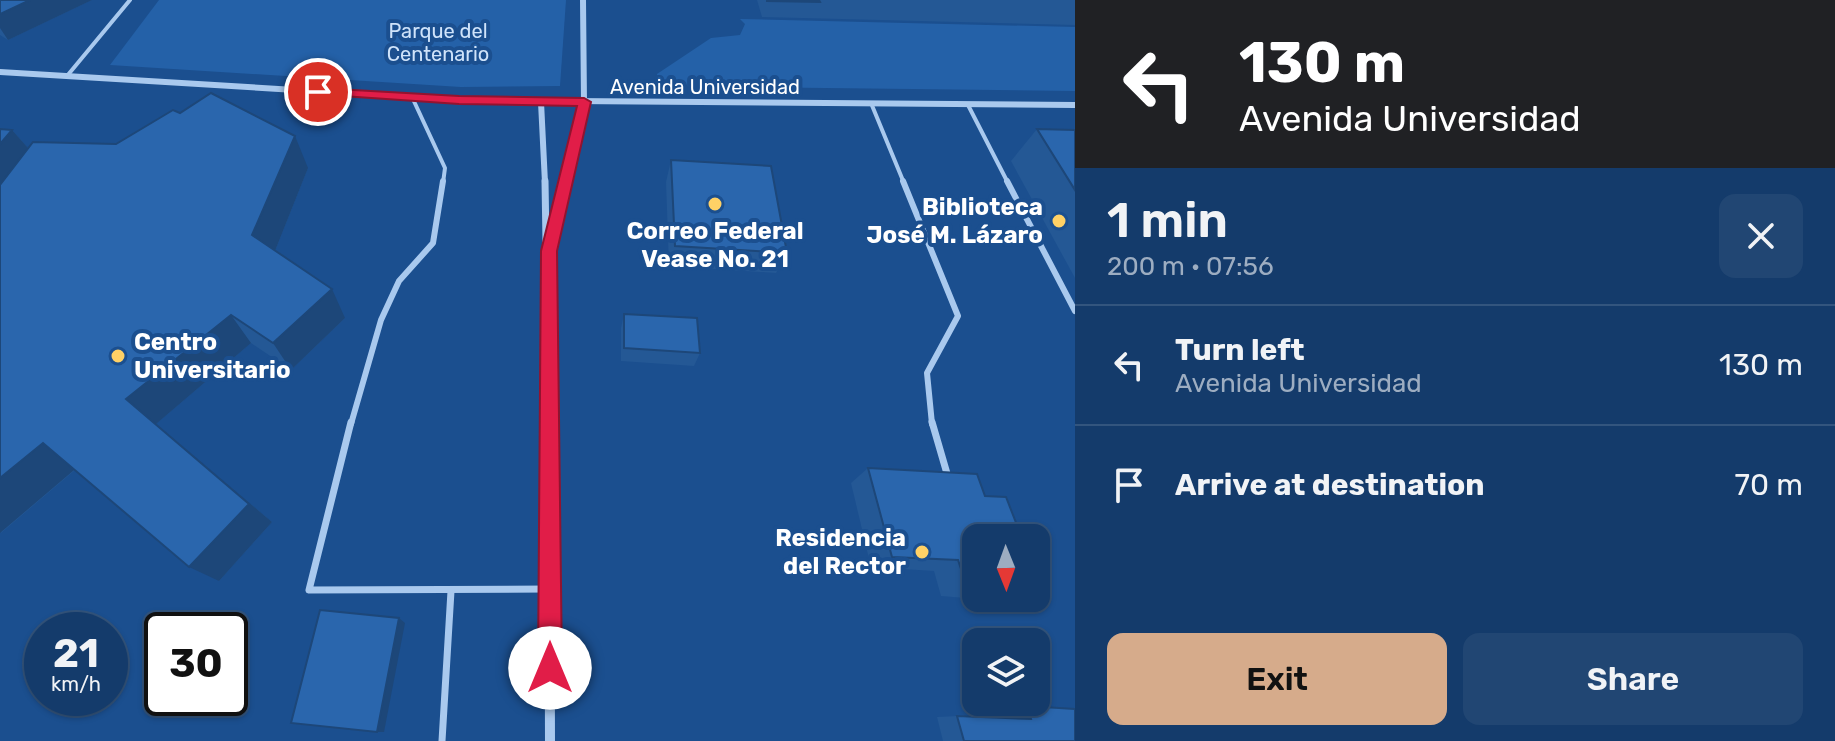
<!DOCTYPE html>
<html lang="en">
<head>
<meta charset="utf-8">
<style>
	body { margin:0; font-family:Rubik,sans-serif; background:#214673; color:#f1f3f6; height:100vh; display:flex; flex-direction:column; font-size:30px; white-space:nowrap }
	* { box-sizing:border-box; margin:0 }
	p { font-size:26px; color:#9dadc1 }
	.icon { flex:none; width:44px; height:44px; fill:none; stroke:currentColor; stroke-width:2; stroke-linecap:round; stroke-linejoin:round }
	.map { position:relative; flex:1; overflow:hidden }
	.side { display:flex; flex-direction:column; background:#143b6b; width:760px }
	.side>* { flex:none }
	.hud { background:#202124; color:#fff; overflow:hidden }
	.needle { width:52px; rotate:179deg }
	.buttons { position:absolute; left:962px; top:524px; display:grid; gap:16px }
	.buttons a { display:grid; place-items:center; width:88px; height:88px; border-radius:16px; background:#143b6b; box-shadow:0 2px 6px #0004,0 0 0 2px #33557e; font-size:40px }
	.speed { position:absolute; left:24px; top:612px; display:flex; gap:16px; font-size:40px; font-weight:700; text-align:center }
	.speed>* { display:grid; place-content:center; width:104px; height:104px; border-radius:50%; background:#143b6b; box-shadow:0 2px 6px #0004,0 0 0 2px #33557e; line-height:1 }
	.speed small { font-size:20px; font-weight:400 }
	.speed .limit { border:4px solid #111; border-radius:12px; background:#fff; color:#111 }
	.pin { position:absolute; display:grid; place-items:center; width:68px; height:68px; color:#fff; margin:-34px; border:4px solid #fff; border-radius:50%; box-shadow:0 2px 8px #0007 }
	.me { position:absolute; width:88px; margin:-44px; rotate:0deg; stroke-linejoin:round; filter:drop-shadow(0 0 6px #0008) }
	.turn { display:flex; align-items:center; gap:28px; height:168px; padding:0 32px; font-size:36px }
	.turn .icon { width:104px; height:104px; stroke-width:2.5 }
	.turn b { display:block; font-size:56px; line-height:68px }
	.round { display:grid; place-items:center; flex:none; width:84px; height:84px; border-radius:16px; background:#214673 }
	.head { display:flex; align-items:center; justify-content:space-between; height:136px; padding:0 32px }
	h1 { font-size:48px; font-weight:600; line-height:60px }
	.cta { display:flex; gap:16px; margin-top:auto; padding:16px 32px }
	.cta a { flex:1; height:92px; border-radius:16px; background:#d6ab8b; color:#111; font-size:32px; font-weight:600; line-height:92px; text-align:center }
	.cta a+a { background:#214673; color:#f1f3f6 }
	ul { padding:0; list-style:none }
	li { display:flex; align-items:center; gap:24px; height:120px; padding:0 32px; border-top:2px solid #33557e }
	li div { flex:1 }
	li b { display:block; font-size:30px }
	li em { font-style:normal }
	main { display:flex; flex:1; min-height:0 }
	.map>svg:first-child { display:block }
</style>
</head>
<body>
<main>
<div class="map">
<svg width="1075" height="741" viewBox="0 0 1075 741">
	<rect width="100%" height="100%" fill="#1b4f8f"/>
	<g fill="#2461a8">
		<polygon points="159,0 566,0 560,86 461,87 110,65"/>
		<polygon points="740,19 1075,27 1075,91 659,86 657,74 711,38 740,35 745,24"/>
	</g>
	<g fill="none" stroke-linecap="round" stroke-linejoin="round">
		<g stroke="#a9c9ee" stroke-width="4">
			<polyline points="67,76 130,0"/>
			<polyline points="412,97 445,168 443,183"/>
			<polyline points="871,103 904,183"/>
			<polyline points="968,105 1008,183"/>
		</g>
		<g stroke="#a9c9ee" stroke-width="6">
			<polyline points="903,181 958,316 927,373 932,424"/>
			<polyline points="1007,181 1075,311"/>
			<polyline points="351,424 381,320 399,281 433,243 443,181"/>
		</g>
		<g stroke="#a9c9ee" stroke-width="7">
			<polyline points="351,422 309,590 549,589"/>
			<polyline points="932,422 948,477"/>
			<polyline points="442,741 451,591"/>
		</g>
		<g stroke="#a9c9ee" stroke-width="6">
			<polyline points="0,72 459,100 1075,105"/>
			<polyline points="541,102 545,183"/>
			<polyline points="565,183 584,102 583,0"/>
		</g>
		<g stroke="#a9c9ee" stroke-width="7">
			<polyline points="545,181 549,424"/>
			<polyline points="552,239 566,181"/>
		</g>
		<polyline stroke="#a9c9ee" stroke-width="10" points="549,422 550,741"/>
	</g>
	<g fill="#245895">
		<polygon points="0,0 92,0 8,40 0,35"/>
		<polygon points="757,0 1075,0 1075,25 762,17"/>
		<polygon points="1037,129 1075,130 1075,278 1011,161"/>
		<polygon points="12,130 28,148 308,168 275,251 345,318 291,370 251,343 156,424 272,522 219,581 75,470 1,533"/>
		<polygon points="671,160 787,253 776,273 669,266 666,182"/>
		<polygon points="624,314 700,353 694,366 621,361 621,328"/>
		<polygon points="868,468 976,538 976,598 994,598 989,600 941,596 934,571 871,567 851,483"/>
		<polygon points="1027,706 1075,741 943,741 937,717 957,716 1007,718 1004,707"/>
	</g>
	<g fill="#1d4779">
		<polygon points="30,0 92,0 8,40 0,28 0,14"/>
		<polygon points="12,130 36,157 0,199 0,144"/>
		<polygon points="295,136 308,168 269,266 252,235"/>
		<polygon points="332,289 345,318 291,370 273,343"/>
		<polygon points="231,315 251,343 156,424 272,522 219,581 189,567 126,399"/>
		<polygon points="43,443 80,465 0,533 0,478"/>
		<polygon points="399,618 405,623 384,732 377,732"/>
	</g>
	<g fill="#2a66ad" stroke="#1d4779" stroke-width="2">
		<polygon points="0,0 30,0 0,14"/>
		<polygon points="767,0 819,0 820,2 767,1"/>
		<polygon points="211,93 295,136 252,235 332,289 273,343 231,315 126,399 249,504 189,567 43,443 0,478 0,185 33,142 116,144 173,110 180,113"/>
		<polygon points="0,129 12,130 0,144"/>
		<polygon points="1037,129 1075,130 1075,190"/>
		<polygon points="671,160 771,166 787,253 675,246"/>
		<polygon points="624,314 697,318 700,353 624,348"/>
		<polygon points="868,468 977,474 985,496 1006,497 1022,538 976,538 976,588 967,587 958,560 892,557"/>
		<polygon points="320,610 399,618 377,732 291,723"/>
		<polygon points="1027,706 1075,709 1075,741 964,741 957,716 1031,719"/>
	</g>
	<polygon fill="#e11d48" stroke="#92132f" stroke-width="2" points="318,88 459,96 584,98 591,102 557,251 562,668 558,677 550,680 542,677 538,668 541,251 577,106 459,104 313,94 311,92"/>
	<g fill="#ffd166" stroke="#1b4f8f" stroke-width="3">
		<circle cx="715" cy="204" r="8"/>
		<circle cx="1059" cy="221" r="8"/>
		<circle cx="118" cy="356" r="8"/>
		<circle cx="922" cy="552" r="8"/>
	</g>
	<g text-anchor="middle" stroke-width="8" stroke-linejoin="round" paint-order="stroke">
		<g font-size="20" fill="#cfe3fa" stroke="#1b4f8f">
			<text x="438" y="38">Parque del<tspan x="438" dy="23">Centenario</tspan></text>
		</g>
		<g font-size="20" fill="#fff" stroke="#1b4f8f">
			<text x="705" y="94">Avenida Universidad</text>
		</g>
		<g font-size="24" font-weight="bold" fill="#fff" stroke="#1b4f8f" text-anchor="end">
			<text x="1043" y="215">Biblioteca<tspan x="1043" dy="28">José M. Lázaro</tspan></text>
			<text x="715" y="239" text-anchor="middle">Correo Federal<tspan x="715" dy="28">Vease No. 21</tspan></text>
			<text x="134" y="350" text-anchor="start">Centro<tspan x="134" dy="28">Universitario</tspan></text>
			<text x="906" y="546">Residencia<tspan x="906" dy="28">del Rector</tspan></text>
		</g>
	</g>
</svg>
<div class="buttons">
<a><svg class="needle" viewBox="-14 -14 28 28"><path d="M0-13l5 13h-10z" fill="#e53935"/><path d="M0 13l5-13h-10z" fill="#9dadc1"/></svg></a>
<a><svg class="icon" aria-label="layers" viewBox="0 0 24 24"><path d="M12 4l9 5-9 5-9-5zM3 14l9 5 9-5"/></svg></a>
</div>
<div class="speed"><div>21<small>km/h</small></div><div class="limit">30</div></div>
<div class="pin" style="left:318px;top:92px;background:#d93025"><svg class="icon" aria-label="arrive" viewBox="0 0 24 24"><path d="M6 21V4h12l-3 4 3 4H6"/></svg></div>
<svg class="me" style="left:550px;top:668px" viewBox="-20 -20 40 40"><circle r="19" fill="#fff"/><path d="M0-13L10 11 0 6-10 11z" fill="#e11d48"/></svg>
</div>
<section class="side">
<div class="hud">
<div class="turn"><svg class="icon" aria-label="left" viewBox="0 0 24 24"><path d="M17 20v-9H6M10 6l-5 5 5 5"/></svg><div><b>130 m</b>Avenida Universidad</div></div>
</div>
<div class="head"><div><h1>1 min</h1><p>200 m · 07:56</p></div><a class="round"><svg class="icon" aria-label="close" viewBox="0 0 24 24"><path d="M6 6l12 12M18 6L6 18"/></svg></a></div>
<ul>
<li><svg class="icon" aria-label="left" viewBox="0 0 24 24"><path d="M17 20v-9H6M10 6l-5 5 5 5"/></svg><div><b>Turn left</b><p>Avenida Universidad</p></div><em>130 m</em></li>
<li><svg class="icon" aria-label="arrive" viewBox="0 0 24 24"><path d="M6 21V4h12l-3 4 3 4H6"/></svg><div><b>Arrive at destination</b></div><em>70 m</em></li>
</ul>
<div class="cta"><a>Exit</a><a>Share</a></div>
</section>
</main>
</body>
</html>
